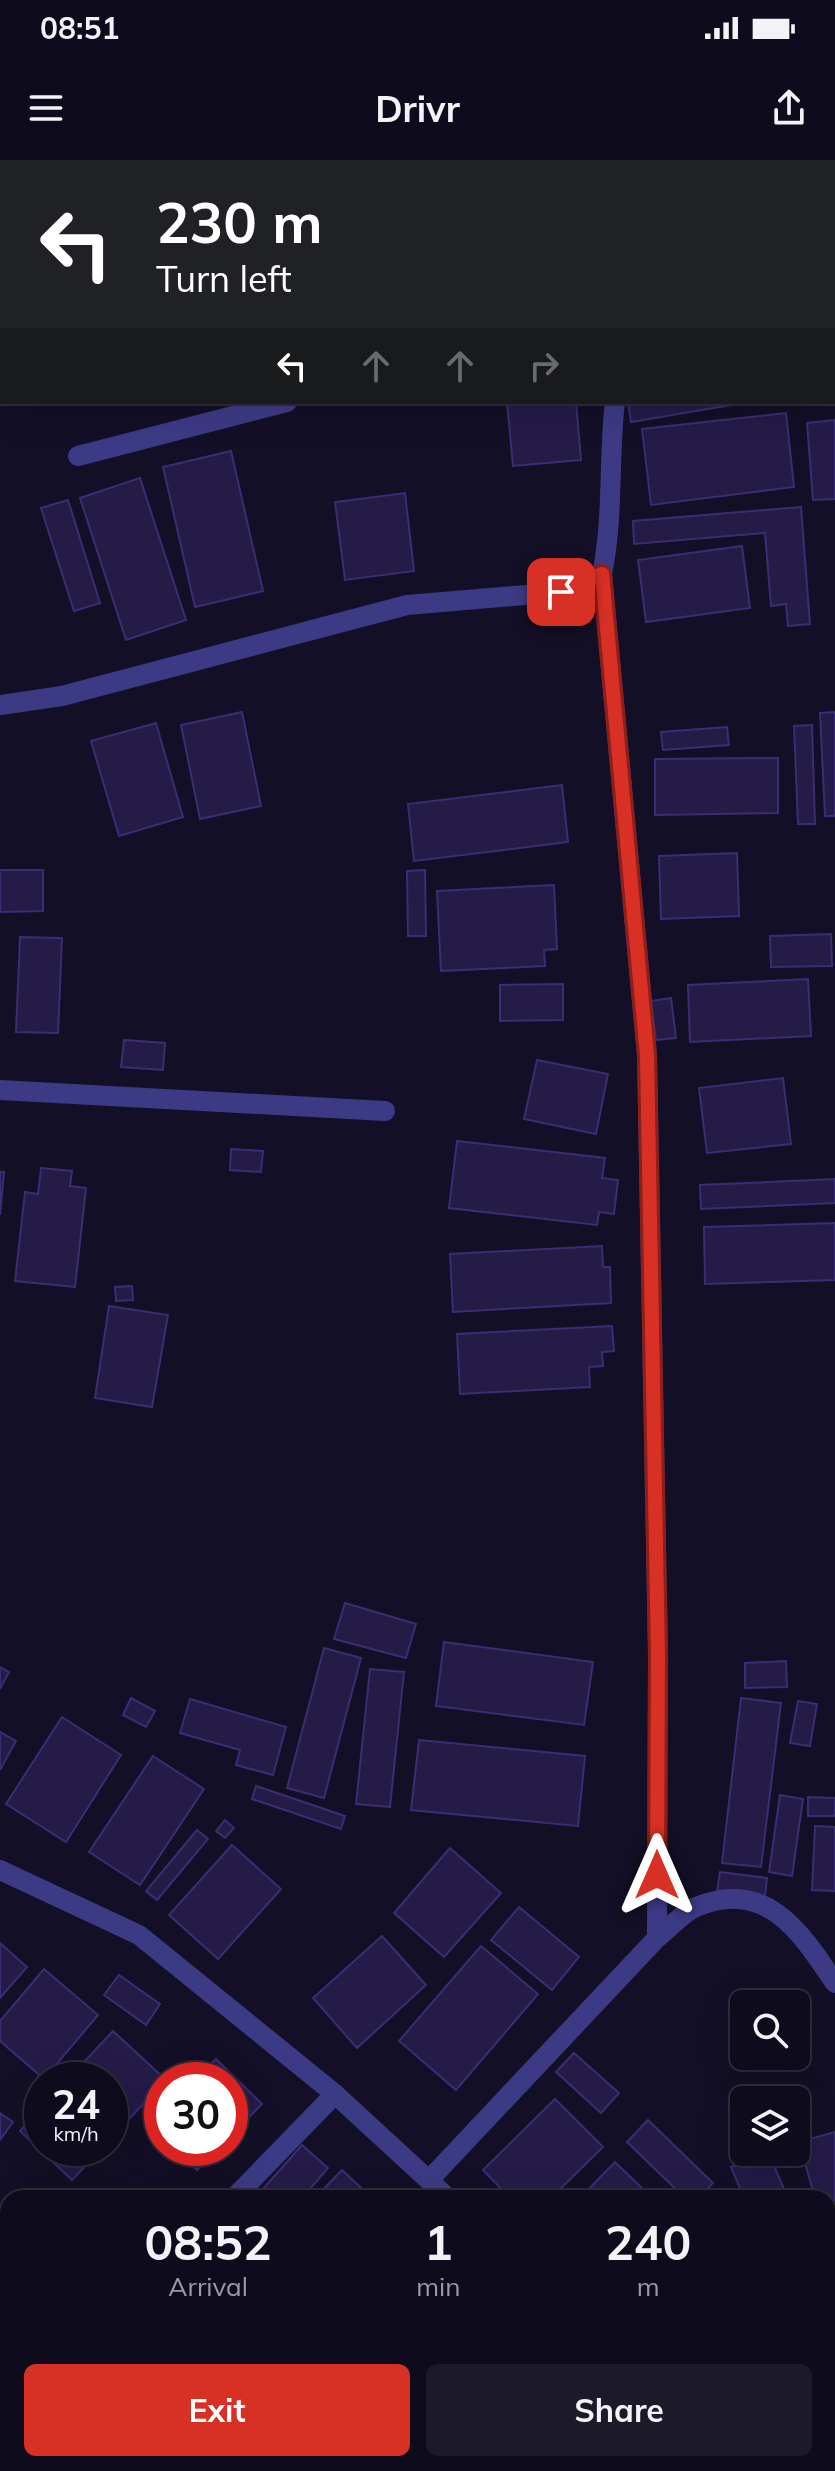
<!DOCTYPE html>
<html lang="en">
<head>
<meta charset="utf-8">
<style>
	body { margin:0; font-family:Mulish,sans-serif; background:#1c1929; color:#f1f3f6; height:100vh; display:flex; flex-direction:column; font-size:30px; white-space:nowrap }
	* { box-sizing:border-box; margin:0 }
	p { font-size:26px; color:#9b9ba3 }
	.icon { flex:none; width:44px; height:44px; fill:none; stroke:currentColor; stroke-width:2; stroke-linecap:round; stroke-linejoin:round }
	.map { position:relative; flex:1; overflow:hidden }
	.drawer { position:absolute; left:0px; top:2030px; width:836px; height:282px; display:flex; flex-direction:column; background:#0e0b1c; border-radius:24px 24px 0 0; box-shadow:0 8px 32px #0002,0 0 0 2px #2e2b3b }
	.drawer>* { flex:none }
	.hud { position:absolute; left:0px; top:0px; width:836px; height:244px; box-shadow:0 8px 32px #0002,0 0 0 2px #2e2b3b; background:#202124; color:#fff; overflow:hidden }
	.fabs { position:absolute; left:730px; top:1830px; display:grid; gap:16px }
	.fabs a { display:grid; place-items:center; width:80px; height:80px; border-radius:12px; background:#0e0b1c; box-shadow:0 8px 32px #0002,0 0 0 2px #2e2b3b; font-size:40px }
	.speed { position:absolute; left:24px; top:1902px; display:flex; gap:16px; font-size:40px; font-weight:700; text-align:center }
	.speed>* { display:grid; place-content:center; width:104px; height:104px; border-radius:50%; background:#0e0b1c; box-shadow:0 8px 32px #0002,0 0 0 2px #2e2b3b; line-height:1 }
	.speed small { font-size:20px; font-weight:400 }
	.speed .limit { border:12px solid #d22; background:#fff; color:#111 }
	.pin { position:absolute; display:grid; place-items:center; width:68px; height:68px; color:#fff; margin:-34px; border-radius:16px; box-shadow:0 4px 12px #0006 }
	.me { position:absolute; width:88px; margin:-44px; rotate:0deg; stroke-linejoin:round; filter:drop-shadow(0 0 6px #0008) }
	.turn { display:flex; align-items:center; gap:28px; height:168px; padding:0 24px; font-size:36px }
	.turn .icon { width:104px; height:104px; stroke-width:2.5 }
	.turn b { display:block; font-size:56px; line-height:68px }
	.lanes { display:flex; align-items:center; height:76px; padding:0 24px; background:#0003; justify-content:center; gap:40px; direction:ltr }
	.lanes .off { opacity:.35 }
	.eta { display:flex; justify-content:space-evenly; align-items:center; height:136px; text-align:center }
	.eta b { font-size:48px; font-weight:700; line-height:56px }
	.action { display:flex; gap:16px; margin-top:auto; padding:16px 24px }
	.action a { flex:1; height:92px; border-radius:12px; background:#d93025; color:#fff; font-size:32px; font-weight:700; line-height:92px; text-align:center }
	.action a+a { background:#1c1929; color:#f1f3f6 }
	.status { display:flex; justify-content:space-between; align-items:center; height:56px; padding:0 40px; background:#0e0b1c; direction:ltr }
	.status svg { height:22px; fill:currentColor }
	header { display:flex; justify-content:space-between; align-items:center; height:104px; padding:0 24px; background:#0e0b1c; font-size:36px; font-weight:700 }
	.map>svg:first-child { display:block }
</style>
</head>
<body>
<div class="status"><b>08:51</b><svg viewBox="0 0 49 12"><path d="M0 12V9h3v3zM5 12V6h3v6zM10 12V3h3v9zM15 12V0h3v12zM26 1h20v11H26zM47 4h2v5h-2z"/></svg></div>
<header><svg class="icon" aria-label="menu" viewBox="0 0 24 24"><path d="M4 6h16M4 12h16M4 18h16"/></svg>Drivr<svg class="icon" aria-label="share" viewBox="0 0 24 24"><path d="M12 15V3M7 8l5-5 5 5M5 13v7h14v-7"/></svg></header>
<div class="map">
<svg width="835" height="2311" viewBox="0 0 835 2311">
	<rect width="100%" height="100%" fill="#130f26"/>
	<g fill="#241b47" stroke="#3b2d73" stroke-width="2">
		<polygon points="0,0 19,0 2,2 2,48"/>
		<rect x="104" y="0" width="88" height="2"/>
		<rect x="371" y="0" width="96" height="2"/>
		<polygon points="673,0 726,0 673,2"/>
		<polygon points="507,242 576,242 581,300 513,306"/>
		<polygon points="628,242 749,242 631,262"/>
		<polygon points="786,253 794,327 651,345 642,269"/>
		<polygon points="835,260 835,339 813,340 807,263"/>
		<polygon points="231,291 263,431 195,447 163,307"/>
		<polygon points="140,318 186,460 126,480 80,338"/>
		<polygon points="405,333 414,411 345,420 335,342"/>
		<polygon points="68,340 100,443 74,451 41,348"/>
		<polygon points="801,347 810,464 788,466 786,444 771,446 765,373 634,384 633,361"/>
		<polygon points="742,386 750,448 646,462 638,400"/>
		<polygon points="242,552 261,646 200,659 181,565"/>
		<polygon points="835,552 835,656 825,656 820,553"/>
		<polygon points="156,563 183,657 119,676 91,581"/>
		<polygon points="812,565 815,664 798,664 794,566"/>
		<polygon points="727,567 729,585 663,590 661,572"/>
		<polygon points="778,598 778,653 655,655 655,599"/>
		<polygon points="562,625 568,682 414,701 408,644"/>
		<polygon points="737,693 739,756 661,759 659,696"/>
		<polygon points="0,710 43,710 43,751 0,752"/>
		<polygon points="425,710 426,776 408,776 407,711"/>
		<polygon points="554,725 557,789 544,790 545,806 441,811 437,731"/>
		<polygon points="831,774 832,806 771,807 770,776"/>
		<polygon points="20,777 62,778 58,873 16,872"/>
		<polygon points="808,819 811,876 690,882 688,825"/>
		<polygon points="563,824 563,860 500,861 500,825"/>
		<polygon points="671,838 676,878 656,880 651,841"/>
		<polygon points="124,880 165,883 163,910 121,907"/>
		<polygon points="537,900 608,914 596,974 524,959"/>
		<polygon points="783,918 791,984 707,993 699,928"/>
		<polygon points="457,981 605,998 602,1018 618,1020 614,1054 599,1052 597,1065 449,1048"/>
		<polygon points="231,989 263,991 261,1012 230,1010"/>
		<polygon points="41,1008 72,1011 70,1026 86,1028 75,1127 15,1121 25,1032 38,1034"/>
		<polygon points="0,1012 4,1012 0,1055"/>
		<polygon points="835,1019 835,1043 701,1049 700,1025"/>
		<polygon points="835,1063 835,1120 705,1124 704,1067"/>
		<polygon points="602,1086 603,1107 610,1107 611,1143 453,1152 450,1094"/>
		<polygon points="132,1126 133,1140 116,1141 115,1127"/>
		<polygon points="109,1146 168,1155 152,1247 95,1238"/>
		<polygon points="612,1166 614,1191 602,1192 603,1206 589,1207 590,1227 460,1234 457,1174"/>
		<polygon points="345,1443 416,1464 406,1498 334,1479"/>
		<polygon points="444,1482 593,1502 584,1565 436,1546"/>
		<polygon points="324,1488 361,1498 324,1638 287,1628"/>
		<polygon points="786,1501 787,1527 745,1528 745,1503"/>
		<polygon points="0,1507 9,1512 0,1529"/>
		<polygon points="370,1509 404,1512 390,1647 356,1644"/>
		<polygon points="131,1538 155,1551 146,1567 123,1555"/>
		<polygon points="741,1538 781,1543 761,1707 722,1703"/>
		<polygon points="190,1539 286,1567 273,1615 236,1605 240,1590 180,1573"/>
		<polygon points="798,1541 817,1544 810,1586 790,1583"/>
		<polygon points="62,1557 121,1595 66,1682 6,1644"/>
		<polygon points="0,1572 16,1581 0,1610"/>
		<polygon points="419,1580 585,1596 578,1666 411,1650"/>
		<polygon points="153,1596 204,1629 140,1725 89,1692"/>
		<polygon points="256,1626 345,1656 341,1669 252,1639"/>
		<polygon points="780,1635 803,1639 792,1716 769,1712"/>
		<polygon points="808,1637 835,1638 835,1656 808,1656"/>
		<polygon points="225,1660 234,1668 225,1678 216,1671"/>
		<polygon points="815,1666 835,1667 835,1731 812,1730"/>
		<polygon points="197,1670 208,1679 157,1740 146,1731"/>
		<polygon points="232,1685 281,1729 218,1799 169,1755"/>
		<polygon points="450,1688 501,1733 444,1797 394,1753"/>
		<polygon points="720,1712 767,1718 765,1737 717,1732"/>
		<polygon points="519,1747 579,1797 552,1830 491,1780"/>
		<polygon points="382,1776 426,1825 357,1888 313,1838"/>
		<polygon points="0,1783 27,1807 0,1838"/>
		<polygon points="481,1786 538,1834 456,1930 399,1881"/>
		<polygon points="44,1809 98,1855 44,1919 0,1881 0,1861"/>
		<polygon points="119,1815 160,1844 146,1865 104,1835"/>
		<polygon points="113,1871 166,1920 110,1979 110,1920 67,1920"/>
		<polygon points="574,1893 619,1933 601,1953 556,1912"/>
		<polygon points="216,1899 262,1944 230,1977 230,1920 195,1920"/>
		<polygon points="555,1939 603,1987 551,2038 510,2038 483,2010"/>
		<polygon points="42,1947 42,1988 102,1988 72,2020 20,1971"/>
		<polygon points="0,1953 13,1962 0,1980"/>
		<polygon points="162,1953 162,1975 151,1964"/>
		<polygon points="648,1960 713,2023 698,2038 685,2038 627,1982"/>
		<polygon points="835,1972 835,2107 828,2083 828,2038 815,2038 799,1982"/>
		<polygon points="302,1985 328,2008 302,2038 255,2038"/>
		<polygon points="175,1988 219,1988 197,2010"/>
		<polygon points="768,1992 788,2038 744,2038 731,2007"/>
		<polygon points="615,2002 652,2038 580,2038"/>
		<polygon points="342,2010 372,2038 315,2038"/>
		<polygon points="835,2194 835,2271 831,2273 828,2267 828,2198"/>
		<polygon points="8,2295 8,2304 33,2304 40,2311 0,2311 0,2303"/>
		<polygon points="835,2301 835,2311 809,2311 808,2308"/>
		<polygon points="104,2304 130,2304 121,2311 110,2311"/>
		<polygon points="438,2304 530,2304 523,2311 445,2311"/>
		<polygon points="580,2304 642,2304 649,2310 574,2311"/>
		<polygon points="748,2304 768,2304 773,2311 753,2311"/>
	</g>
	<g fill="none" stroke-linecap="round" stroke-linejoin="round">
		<g stroke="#3d3a85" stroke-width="20">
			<polyline points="584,2 584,0"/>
			<polyline points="834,99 835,99"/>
			<polyline points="78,296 287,242"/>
			<polyline points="602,414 647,895 658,1495 657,1778"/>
			<path d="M0 545 62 536 407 445 561 432 602 414C614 356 608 300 615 242"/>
			<polyline points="0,930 385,951"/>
			<polyline points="0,1710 139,1775 335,1934 448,2038"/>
			<path d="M429 2020 657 1778C669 1769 682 1753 696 1747 766 1718 800 1771 835 1823"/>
			<polyline points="234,2038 335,1934"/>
			<polyline points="0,2235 8,2242"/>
			<polyline points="0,2265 8,2258"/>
			<polyline points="708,2304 713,2311"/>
		</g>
	</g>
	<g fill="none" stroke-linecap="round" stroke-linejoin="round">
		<g stroke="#8d1f18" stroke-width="20">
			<polyline id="route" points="561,432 602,414 647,895 658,1495 657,1715"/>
		</g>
		<use href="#route" stroke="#d93025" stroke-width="14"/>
	</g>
</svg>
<div class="fabs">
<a><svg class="icon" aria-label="search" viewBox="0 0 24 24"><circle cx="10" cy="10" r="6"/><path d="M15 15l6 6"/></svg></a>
<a><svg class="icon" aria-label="layers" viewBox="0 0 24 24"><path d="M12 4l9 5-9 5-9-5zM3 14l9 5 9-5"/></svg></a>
</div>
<div class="speed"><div>24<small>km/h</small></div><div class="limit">30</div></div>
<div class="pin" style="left:561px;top:432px;background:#d93025"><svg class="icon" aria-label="arrive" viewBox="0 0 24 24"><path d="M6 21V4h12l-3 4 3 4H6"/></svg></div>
<svg class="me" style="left:657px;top:1715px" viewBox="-20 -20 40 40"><path d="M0-17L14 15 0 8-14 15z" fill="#d93025" stroke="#fff" stroke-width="4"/></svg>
<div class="hud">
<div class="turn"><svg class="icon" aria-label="left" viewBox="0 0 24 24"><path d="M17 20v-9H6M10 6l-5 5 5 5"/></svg><div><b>230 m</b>Turn left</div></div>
<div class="lanes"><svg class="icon" aria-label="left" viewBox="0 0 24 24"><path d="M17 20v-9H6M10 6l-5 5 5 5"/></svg><svg class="icon off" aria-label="ahead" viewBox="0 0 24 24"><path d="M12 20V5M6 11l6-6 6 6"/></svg><svg class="icon off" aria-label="ahead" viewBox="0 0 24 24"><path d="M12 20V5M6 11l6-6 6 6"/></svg><svg class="icon off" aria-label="right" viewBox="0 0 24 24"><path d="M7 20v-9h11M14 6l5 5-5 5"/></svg></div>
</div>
<section class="drawer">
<div class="eta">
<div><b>08:52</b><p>Arrival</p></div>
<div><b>1</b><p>min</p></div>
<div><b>240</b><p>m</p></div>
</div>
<div class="action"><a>Exit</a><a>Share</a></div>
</section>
</div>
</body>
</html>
